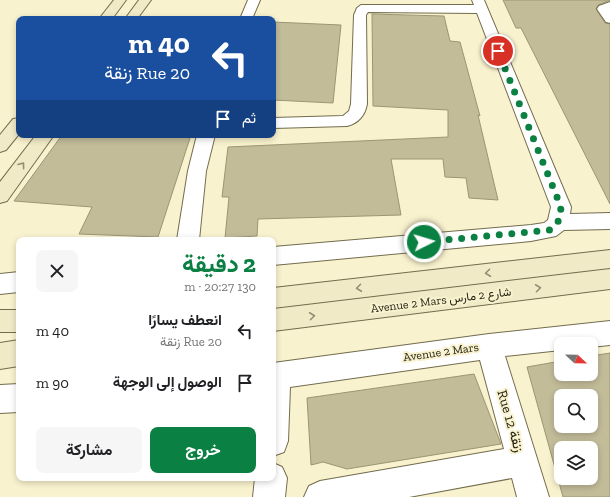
<!DOCTYPE html>
<html lang="ar">
<head>
<meta charset="utf-8">
<style>
	body { margin:0; font-family:"Zilla Slab",Vazirmatn,serif; background:#f6f6f6; color:#202124; direction:rtl; height:100vh; display:flex; flex-direction:column; font-size:15px; white-space:nowrap }
	* { box-sizing:border-box; margin:0 }
	p { font-size:13px; color:#757577 }
	.icon { flex:none; width:22px; height:22px; fill:none; stroke:currentColor; stroke-width:2; stroke-linecap:round; stroke-linejoin:round }
	.map { position:relative; flex:1; overflow:hidden; direction:ltr }
	.drawer { position:absolute; left:16px; top:237px; width:260px; height:244px; display:flex; flex-direction:column; background:#fff; border-radius:8px; box-shadow:0 2px 6px #0003; direction:rtl }
	.drawer>* { flex:none }
	.hud { position:absolute; left:16px; top:16px; width:260px; height:122px; border-radius:8px; box-shadow:0 2px 6px #0003; direction:rtl; background:#1a4fa0; color:#fff; overflow:hidden }
	.needle { width:26px; rotate:112deg }
	.fabs { position:absolute; left:554px; top:337px; display:grid; gap:8px }
	.fabs a { display:grid; place-items:center; width:44px; height:44px; border-radius:8px; background:#fff; box-shadow:0 2px 6px #0003; font-size:20px }
	.pin { position:absolute; display:grid; place-items:center; width:34px; height:34px; color:#fff; margin:-17px; border:2px solid #fff; border-radius:50%; box-shadow:0 1px 4px #0007 }
	.me { position:absolute; width:44px; margin:-22px; rotate:85deg; stroke-linejoin:round; filter:drop-shadow(0 0 3px #0008) }
	.turn { display:flex; align-items:center; gap:14px; height:84px; padding:0 20px; font-size:18px }
	.turn .icon { width:52px; height:52px; stroke-width:2.5 }
	.turn b { display:block; font-size:28px; line-height:34px }
	.then { display:flex; align-items:center; height:38px; padding:0 20px; background:#0003; gap:8px; font-size:15px }
	.round { display:grid; place-items:center; flex:none; width:42px; height:42px; border-radius:8px; background:#f6f6f6 }
	.summary { display:flex; align-items:center; justify-content:space-between; height:68px; padding:0 20px }
	h1 { font-size:24px; font-weight:700; line-height:30px; color:#0b8043 }
	.button { display:flex; gap:8px; margin-top:auto; padding:8px 20px }
	.button a { flex:1; height:46px; border-radius:8px; background:#0b8043; color:#fff; font-size:16px; font-weight:700; line-height:46px; text-align:center }
	.button a+a { background:#f6f6f6; color:#202124 }
	ul { padding:0; list-style:none }
	li { display:flex; align-items:center; gap:12px; height:52px; padding:0 20px }
	li div { flex:1 }
	li b { display:block; font-size:15px }
	li em { font-style:normal }
	.map>svg:first-child { display:block }
</style>
</head>
<body>
<div class="map">
<svg width="610" height="497" viewBox="0 0 610 497">
	<rect width="100%" height="100%" fill="#f9f2ce"/>
	<g fill="#c2bc99" stroke="#9c9674" fill-rule="evenodd">
		<polygon points="503,0 610,0 598,5 596,9 605,23 610,24 610,204 521,28 516,28"/>
		<polygon points="372,14 444,16 450,41 460,42 480,116 478,115 498,200 469,198 466,178 445,177 443,159 391,159 401,215 258,219 257,236 225,238 229,197 222,197 228,147 448,137 448,110 373,106"/>
		<polygon points="273,22 341,25 333,103 273,100"/>
		<polygon points="62,135 191,135 158,237 79,234 92,207 14,201"/>
		<path d="M610 353V497H563L527 367 561 361V374H591V356ZM561 396H591V426H561ZM561 448H591V478H561Z"/>
		<polygon points="474,374 501,444 347,469 323,462 311,465 307,398"/>
	</g>
	<g fill="none" stroke-linecap="round" stroke-linejoin="round">
		<g stroke="#736c4d" stroke-width="2">
			<g id="minor">
				<polygon points="248,0 260,0 252,19 240,19"/>
				<path d="M472 0H484L571 207 570 214 610 213V229L564 230 556 236 531 241 273 265V247L531 225 544 223 548 220 551 207 477 13 368 12 366 15 367 104C365 115 359 123 347 126L273 128V118L343 116 349 111 351 104 354 15 357 8 361 5H474Z"/>
				<polygon points="610,2 610,23 606,22 597,9 599,6"/>
				<polygon points="197,135 215,135 206,171 199,240 177,240 188,171"/>
				<polygon points="19,272 19,292 0,294 0,274"/>
				<polygon points="610,321 610,345 591,347 591,344 561,344 561,350 505,356 549,497 517,497 512,478 409,497 304,497 309,486 320,481 504,449 480,360 290,387 288,441 284,452 273,456 273,363 489,334"/>
				<polygon points="19,384 19,412 0,413 0,385"/>
				<polygon points="273,463 282,467 287,478 285,497 253,497 255,478 273,478"/>
			</g>
		</g>
		<g stroke="#736c4d" stroke-width="2">
			<g id="secondary">
				<polygon points="114,0 126,0 112,19 99,19"/>
				<polygon points="139,0 151,0 137,19 125,19"/>
				<polygon points="19,118 19,134 6,150 0,152 0,135 13,119"/>
				<polygon points="36,135 54,135 7,201 0,203 0,182"/>
				<polygon points="610,250 610,268 273,308 273,288"/>
				<polygon points="610,269 610,289 273,331 273,309"/>
				<rect x="0" y="310" width="19" height="22"/>
				<polygon points="19,340 19,366 0,369 0,343"/>
			</g>
		</g>
		<use href="#minor" fill="#fff" fill-rule="evenodd"/>
		<use href="#secondary" fill="#f0eac7" fill-rule="evenodd"/>
	</g>
	<defs><path id="oneway-chevron" d="M-2-3.5L2.5 0L-2 3.5" fill="none" stroke-width="1.6" stroke-linecap="round" stroke-linejoin="round"/></defs>
	<g stroke="#938f76">
		<use href="#oneway-chevron" transform="translate(22 165) rotate(-53)"/>
		<use href="#oneway-chevron" transform="translate(488 273) rotate(173)"/>
		<use href="#oneway-chevron" transform="translate(359 288) rotate(173)"/>
		<use href="#oneway-chevron" transform="translate(538 288) rotate(-7)"/>
		<use href="#oneway-chevron" transform="translate(312 316) rotate(-7)"/>
	</g>
	<g fill="none" stroke-linecap="round" stroke-linejoin="round">
		<path stroke="#0b8043" stroke-width="7" stroke-dasharray="0 12.6" d="M424 242 550 230C559 225 560 217 561 207L498 51"/>
	</g>
	<g text-anchor="middle" stroke-width="4" stroke-linejoin="round" paint-order="stroke">
		<g font-size="12" fill="#211f12" stroke="#f9f2ce">
			<text transform="translate(441 300) rotate(-7)" y="4">Avenue 2 Mars شارع 2 مارس</text>
			<text transform="translate(441 352) rotate(-8)" y="4">Avenue 2 Mars</text>
		</g>
		<g font-size="14" fill="#211f12" stroke="#f9f2ce">
			<text transform="translate(511 421) rotate(74)" y="5">Rue 12 زنقة</text>
		</g>
	</g>
</svg>
<div class="fabs">
<a><svg class="needle" viewBox="-14 -14 28 28"><path d="M0-13l5 13h-10z" fill="#e53935"/><path d="M0 13l5-13h-10z" fill="#757577"/></svg></a>
<a><svg class="icon" aria-label="search" viewBox="0 0 24 24"><circle cx="10" cy="10" r="6"/><path d="M15 15l6 6"/></svg></a>
<a><svg class="icon" aria-label="layers" viewBox="0 0 24 24"><path d="M12 4l9 5-9 5-9-5zM3 14l9 5 9-5"/></svg></a>
</div>
<div class="pin" style="left:498px;top:51px;background:#d93025"><svg class="icon" aria-label="arrive" viewBox="0 0 24 24"><path d="M6 21V4h12l-3 4 3 4H6"/></svg></div>
<svg class="me" style="left:424px;top:242px" viewBox="-20 -20 40 40"><circle r="17" fill="#0b8043" stroke="#fff" stroke-width="3"/><path d="M0-11L8 9 0 5-8 9z" fill="#fff"/></svg>
<div class="hud">
<div class="turn"><svg class="icon" aria-label="left" viewBox="0 0 24 24"><path d="M17 20v-9H6M10 6l-5 5 5 5"/></svg><div><b>40 m</b>Rue 20 زنقة</div></div>
<div class="then">ثم<svg class="icon" aria-label="arrive" viewBox="0 0 24 24"><path d="M6 21V4h12l-3 4 3 4H6"/></svg></div>
</div>
<section class="drawer">
<div class="summary"><div><h1>2 دقيقة</h1><p>130 m · 20:27</p></div><a class="round"><svg class="icon" aria-label="close" viewBox="0 0 24 24"><path d="M6 6l12 12M18 6L6 18"/></svg></a></div>
<ul>
<li><svg class="icon" aria-label="left" viewBox="0 0 24 24"><path d="M17 20v-9H6M10 6l-5 5 5 5"/></svg><div><b>انعطف يسارًا</b><p>Rue 20 زنقة</p></div><em>40 m</em></li>
<li><svg class="icon" aria-label="arrive" viewBox="0 0 24 24"><path d="M6 21V4h12l-3 4 3 4H6"/></svg><div><b>الوصول إلى الوجهة</b></div><em>90 m</em></li>
</ul>
<div class="button"><a>خروج</a><a>مشاركة</a></div>
</section>
</div>
</body>
</html>
